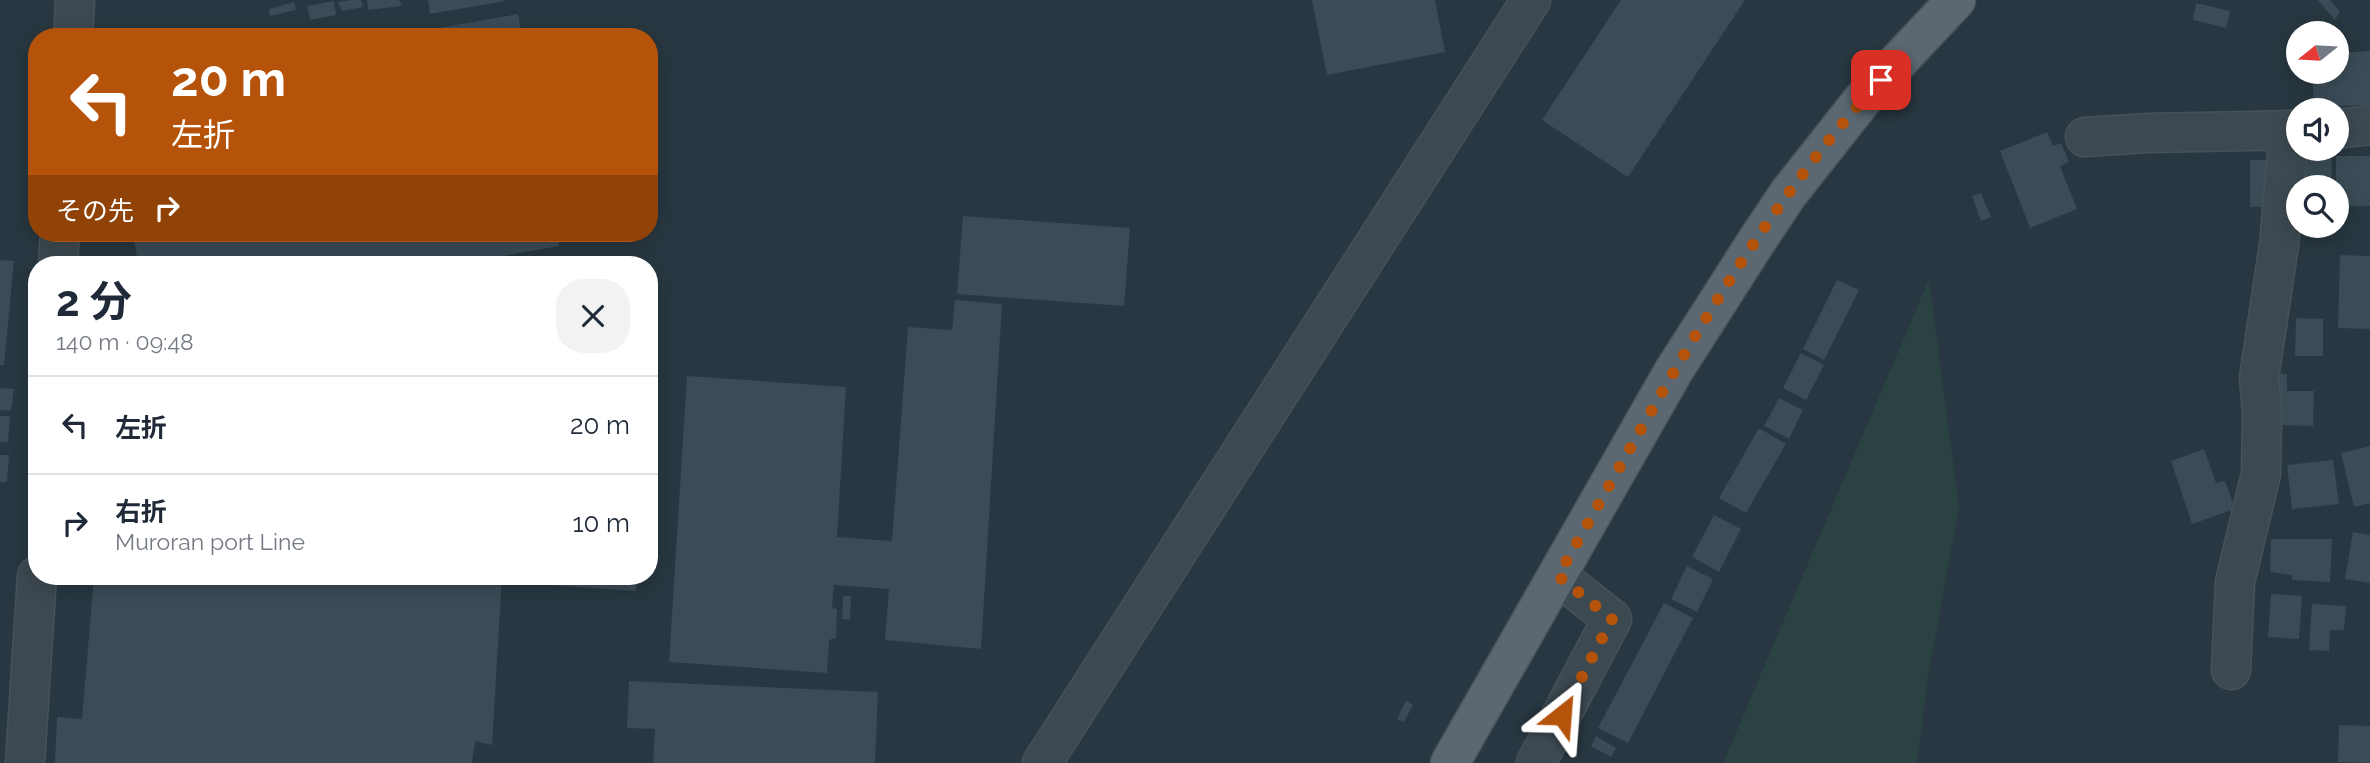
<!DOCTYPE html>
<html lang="ja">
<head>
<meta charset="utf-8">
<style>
	body { margin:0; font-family:Raleway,"Noto Sans JP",sans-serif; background:#f2f2f3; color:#1f2937; height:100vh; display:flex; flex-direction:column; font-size:26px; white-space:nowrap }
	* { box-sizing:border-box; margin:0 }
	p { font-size:23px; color:#747a83 }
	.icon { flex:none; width:38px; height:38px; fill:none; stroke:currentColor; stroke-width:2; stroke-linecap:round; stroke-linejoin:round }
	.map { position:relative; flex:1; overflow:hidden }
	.sheet { position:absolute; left:28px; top:256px; width:630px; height:329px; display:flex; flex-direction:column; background:#fff; border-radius:28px; box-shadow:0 4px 18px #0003 }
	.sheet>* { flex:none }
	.top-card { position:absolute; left:28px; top:28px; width:630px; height:214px; border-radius:28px; box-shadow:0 4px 18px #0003; background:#b45309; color:#fff; overflow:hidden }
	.needle { width:46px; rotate:252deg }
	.controls { position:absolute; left:2286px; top:21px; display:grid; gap:14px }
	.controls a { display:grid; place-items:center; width:63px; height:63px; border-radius:50%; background:#fff; box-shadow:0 4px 18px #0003; font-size:35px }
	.pin { position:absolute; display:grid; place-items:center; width:60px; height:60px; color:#fff; margin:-30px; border-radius:14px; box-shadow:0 4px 10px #0006 }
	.me { position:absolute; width:77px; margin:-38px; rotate:28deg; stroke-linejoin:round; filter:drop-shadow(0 0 5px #0008) }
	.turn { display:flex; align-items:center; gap:24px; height:147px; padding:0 28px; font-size:32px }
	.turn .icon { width:91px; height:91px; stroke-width:2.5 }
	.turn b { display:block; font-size:49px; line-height:60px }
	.then { display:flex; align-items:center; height:66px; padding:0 28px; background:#0003; gap:14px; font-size:26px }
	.round { display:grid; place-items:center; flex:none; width:74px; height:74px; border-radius:28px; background:#f2f2f3 }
	.headline { display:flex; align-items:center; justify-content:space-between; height:119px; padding:0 28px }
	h1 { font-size:42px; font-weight:700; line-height:52px }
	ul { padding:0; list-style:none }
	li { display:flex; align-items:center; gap:21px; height:98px; padding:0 28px; border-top:2px solid #e0e1e3 }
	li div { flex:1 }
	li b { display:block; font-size:26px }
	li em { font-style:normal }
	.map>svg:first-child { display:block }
</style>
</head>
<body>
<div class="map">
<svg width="2370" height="763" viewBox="0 0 2370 763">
	<rect width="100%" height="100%" fill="#283741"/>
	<polygon fill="#2a4241" points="1929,279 1959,507 1928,678 1917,763 1723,763"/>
	<g fill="#3b4c57">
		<polygon points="351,0 361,0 363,7 342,11 338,2"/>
		<polygon points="367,0 399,0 402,6 368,10"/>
		<polygon points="428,0 504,0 505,1 430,14"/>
		<polygon points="1312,0 1435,0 1445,52 1327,75"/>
		<polygon points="1621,0 1745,0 1628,177 1542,120"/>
		<polygon points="2318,0 2330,0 2340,12 2335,20"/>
		<polygon points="334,1 336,15 310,20 307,6"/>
		<polygon points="294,2 296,10 270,16 269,9"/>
		<polygon points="2196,3 2230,11 2226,28 2193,20"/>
		<polygon points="518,14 522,37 399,37 399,35"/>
		<polygon points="2370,51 2370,105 2314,107 2312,72 2336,72 2336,53"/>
		<polygon points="2047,132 2053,146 2061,143 2069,162 2060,166 2077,209 2030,228 2000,151"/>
		<rect x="2336" y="156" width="34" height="50"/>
		<polygon points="2304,158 2332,159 2331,187 2299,187"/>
		<polygon points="2250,160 2273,160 2274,207 2250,207"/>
		<polygon points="1981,193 1991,217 1981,221 1972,196"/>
		<polygon points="963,216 1130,228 1124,306 957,294"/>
		<polygon points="133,233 557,233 559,246 457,264 138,264"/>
		<polygon points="2340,255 2370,256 2370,329 2338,328"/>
		<polygon points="0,260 14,261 4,365 0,365"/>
		<polygon points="1837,280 1859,290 1824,360 1803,349"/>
		<polygon points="955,300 1002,304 981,649 885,640 889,589 834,585 832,608 837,609 836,638 829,640 827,673 669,662 687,376 846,387 837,537 892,541 908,327 952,330"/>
		<polygon points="2296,318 2323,319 2323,356 2295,356"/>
		<polygon points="1801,353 1824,365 1806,400 1783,388"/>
		<polygon points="2279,374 2287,374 2287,391 2314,391 2313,426 2278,425"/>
		<polygon points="0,388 14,389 11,411 0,410"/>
		<polygon points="1779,398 1803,410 1789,439 1764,426"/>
		<polygon points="0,416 10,416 8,442 0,442"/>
		<polygon points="1759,428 1786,444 1746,513 1719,498"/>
		<polygon points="2370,446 2370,503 2354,507 2341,453"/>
		<polygon points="2204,449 2216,483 2225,481 2235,509 2192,524 2171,461"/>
		<polygon points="0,455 9,455 7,482 0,482"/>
		<polygon points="2333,460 2339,504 2292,509 2287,465"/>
		<polygon points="1714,515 1741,529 1719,572 1692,557"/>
		<polygon points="2353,532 2370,535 2370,583 2345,579"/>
		<polygon points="2271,539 2332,539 2330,582 2293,580 2291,575 2270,572"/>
		<polygon points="1687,566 1713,579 1697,612 1671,599"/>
		<polygon points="94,576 502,576 492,745 475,741 472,763 55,763 57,717 82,719"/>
		<polygon points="551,576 637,576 636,591 550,585"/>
		<polygon points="2271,594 2302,596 2299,639 2268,637"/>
		<polygon points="843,596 851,596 850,620 842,619"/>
		<polygon points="1664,603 1693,618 1628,743 1598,728"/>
		<polygon points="2312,604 2346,606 2344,630 2330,630 2329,651 2309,650"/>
		<polygon points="629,681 878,692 875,763 653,763 655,729 627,728"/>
		<polygon points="1406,700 1413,705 1404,722 1397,719"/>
		<polygon points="2339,725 2370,726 2370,763 2338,762"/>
		<polygon points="1596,736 1616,748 1611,757 1591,746"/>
	</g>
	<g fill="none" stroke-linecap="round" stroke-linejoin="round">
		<g stroke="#46525a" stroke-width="41">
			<g id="minor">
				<polyline points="73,37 75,0"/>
				<polyline points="2336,129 2370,125"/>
				<polyline points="2085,137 2148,133 2298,130"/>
				<polyline points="58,264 60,233"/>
				<polyline points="2231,670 2235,582 2261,474 2262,414 2259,378 2279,245 2289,130"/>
				<polyline points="25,763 37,576"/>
				<polyline points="1042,763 1531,0"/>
				<polyline points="1536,763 1612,619 1558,576"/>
			</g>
		</g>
		<g stroke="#46525a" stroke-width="41">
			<polyline id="major" points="1450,763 1673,372 1756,242 1788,194 1863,99 1956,0"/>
		</g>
		<use href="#minor" stroke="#3d4951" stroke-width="38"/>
		<use href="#major" stroke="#5b6871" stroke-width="38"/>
	</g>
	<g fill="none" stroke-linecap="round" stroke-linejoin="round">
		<path stroke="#b45309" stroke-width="12" stroke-dasharray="0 21.6" d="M1562 715 1612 619 1558 576C1655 407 1748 223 1881 80"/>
	</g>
</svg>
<div class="controls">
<a><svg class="needle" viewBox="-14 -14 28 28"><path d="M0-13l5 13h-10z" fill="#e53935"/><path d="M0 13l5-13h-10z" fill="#747a83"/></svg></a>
<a><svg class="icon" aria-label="sound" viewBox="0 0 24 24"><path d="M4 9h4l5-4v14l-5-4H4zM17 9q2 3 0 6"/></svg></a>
<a><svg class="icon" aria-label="search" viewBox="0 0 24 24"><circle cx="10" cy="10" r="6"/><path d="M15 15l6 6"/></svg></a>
</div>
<div class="pin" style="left:1881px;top:80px;background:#d93025"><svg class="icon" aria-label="arrive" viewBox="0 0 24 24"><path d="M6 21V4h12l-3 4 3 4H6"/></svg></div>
<svg class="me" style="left:1562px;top:715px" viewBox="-20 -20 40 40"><path d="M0-17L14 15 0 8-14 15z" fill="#b45309" stroke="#fff" stroke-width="4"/></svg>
<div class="top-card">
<div class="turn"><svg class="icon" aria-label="left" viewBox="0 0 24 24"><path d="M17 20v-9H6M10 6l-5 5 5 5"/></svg><div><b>20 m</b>左折</div></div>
<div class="then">その先<svg class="icon" aria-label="right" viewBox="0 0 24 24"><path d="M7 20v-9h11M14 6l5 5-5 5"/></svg></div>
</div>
<section class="sheet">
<div class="headline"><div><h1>2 分</h1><p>140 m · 09:48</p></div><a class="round"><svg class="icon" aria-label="close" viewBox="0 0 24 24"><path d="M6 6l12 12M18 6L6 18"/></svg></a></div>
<ul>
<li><svg class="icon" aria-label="left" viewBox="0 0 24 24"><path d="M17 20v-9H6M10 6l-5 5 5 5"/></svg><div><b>左折</b></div><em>20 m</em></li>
<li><svg class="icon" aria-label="right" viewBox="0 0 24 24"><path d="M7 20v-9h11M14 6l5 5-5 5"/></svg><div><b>右折</b><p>Muroran port Line</p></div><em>10 m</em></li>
</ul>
</section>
</div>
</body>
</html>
